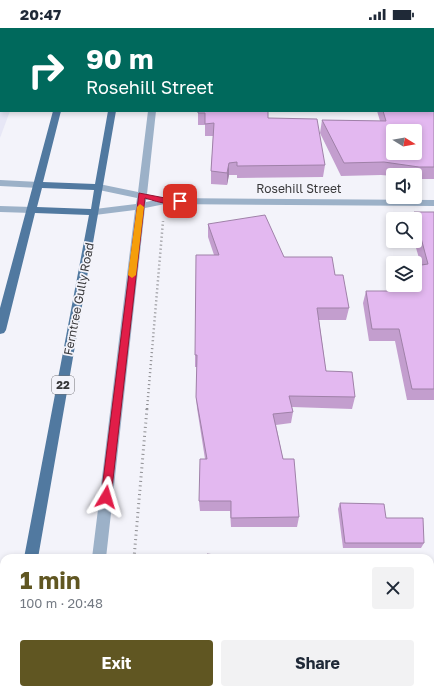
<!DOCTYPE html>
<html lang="en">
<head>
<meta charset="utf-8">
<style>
	body { margin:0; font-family:"Golos Text",sans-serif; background:#f2f2f3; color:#1f2937; height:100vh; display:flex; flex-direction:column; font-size:15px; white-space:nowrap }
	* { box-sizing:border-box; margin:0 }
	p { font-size:13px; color:#747a83 }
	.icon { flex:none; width:22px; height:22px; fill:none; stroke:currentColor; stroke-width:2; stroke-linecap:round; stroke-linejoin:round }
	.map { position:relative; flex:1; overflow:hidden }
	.panel { position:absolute; left:0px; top:526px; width:434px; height:140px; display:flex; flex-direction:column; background:#fff; border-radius:12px 12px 0 0; box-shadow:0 2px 6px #0003 }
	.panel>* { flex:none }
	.top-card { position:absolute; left:0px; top:0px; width:434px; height:84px; box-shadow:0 2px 6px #0003; background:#00695c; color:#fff; overflow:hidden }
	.needle { width:26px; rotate:101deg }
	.tools { position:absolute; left:386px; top:96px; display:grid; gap:8px }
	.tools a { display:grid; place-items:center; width:36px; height:36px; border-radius:4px; background:#fff; box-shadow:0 2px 6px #0003; font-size:20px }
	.pin { position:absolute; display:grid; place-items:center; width:34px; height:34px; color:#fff; margin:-17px; border-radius:8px; box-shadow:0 2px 6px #0006 }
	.me { position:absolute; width:44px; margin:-22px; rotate:7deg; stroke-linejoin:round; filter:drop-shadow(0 0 3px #0008) }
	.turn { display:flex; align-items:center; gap:14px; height:84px; padding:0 20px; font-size:18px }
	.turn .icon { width:52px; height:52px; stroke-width:2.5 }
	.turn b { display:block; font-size:28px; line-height:34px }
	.round { display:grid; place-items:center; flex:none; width:42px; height:42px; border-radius:4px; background:#f2f2f3 }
	.head { display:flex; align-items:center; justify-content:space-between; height:68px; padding:0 20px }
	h1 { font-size:24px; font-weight:700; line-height:30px; color:#605622 }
	.action { display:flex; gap:8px; margin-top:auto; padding:8px 20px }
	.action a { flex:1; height:46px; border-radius:4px; background:#605622; color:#fff; font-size:16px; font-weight:700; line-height:46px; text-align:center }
	.action a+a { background:#f2f2f3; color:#1f2937 }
	.status { display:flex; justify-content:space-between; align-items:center; height:28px; padding:0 20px; background:#fff; direction:ltr }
	.status svg { height:11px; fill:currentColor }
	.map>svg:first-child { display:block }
</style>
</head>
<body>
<div class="status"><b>20:47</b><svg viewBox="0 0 49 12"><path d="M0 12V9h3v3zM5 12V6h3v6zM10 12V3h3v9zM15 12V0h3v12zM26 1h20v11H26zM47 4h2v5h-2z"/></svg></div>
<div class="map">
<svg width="434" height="666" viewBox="0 0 434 666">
	<rect width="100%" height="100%" fill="#f3f3fa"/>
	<polygon fill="#e7e7f6" points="0,0 39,0 1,1 1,83 10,83 0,110"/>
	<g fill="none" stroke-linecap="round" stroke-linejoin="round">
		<polyline stroke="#8d8d91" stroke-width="1.5" stroke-dasharray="0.5 2" stroke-linecap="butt" points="433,2 434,5"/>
		<polyline stroke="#8d8d91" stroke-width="2.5" stroke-dasharray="1 3" stroke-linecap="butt" points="147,381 163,193"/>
		<g stroke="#8d8d91" stroke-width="3" stroke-dasharray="1 3.5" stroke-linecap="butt">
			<polyline points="134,530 147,380"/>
			<polyline points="123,662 123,666"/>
		</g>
		<g fill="#9cb1c8" fill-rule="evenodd">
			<polygon points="0,152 39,154 44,157 39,160 0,158"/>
			<polygon points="0,178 32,179 37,182 32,185 0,184"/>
		</g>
		<g fill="#9cb1c8" fill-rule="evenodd">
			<rect x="158" y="0" width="8" height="1"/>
			<polygon points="148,83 156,83 147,166 153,169 151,171 146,172 146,174 165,170 434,172 434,178 165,176 145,180 106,530 92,530 135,182 95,187 90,184 95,181 136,176 137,170 99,162 94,159 99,156 138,164"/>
			<polygon points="75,662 91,662 90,666 74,666"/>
		</g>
		<g fill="#5179a0" fill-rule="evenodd">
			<rect x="73" y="0" width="8" height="1"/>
			<rect x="122" y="0" width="8" height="1"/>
			<path d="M53 83H61L43 154 95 156 108 83H116L38 530H24L89 187 35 185 6 302 4 305 0 306V280ZM42 160 94 162 91 181 37 179Z"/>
			<polygon points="4,654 4,662 14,662 13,666 0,666 0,656"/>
		</g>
	</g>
	<g fill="#c39ece">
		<polygon points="434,48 434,151 415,151 415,147 393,147 393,148 381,147 341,148 320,105 322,92 380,93 377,83 433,83"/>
		<polygon points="198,83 268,90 325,137 323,149 237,150 237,147 229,147 227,157 211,156 211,143 213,108 205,108 205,97 198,97"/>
		<polygon points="414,184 434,184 434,372 407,372 395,313 369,313 363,275 366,263 397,263 394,257 415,257 421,237 414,213 415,213 415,191 412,191"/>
		<polygon points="208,196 284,229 335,247 349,280 346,292 319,292 326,343 355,369 352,381 292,379 293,384 291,395 276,397 283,431 299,489 297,499 231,499 230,483 200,483 199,473 205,431 197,380 196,369 197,339 195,339 195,327 214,227 208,209"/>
		<polygon points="340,475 386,490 424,515 421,520 343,520 338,481"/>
		<rect x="430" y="593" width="4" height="41"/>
	</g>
	<polygon fill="#9f81a8" points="229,135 229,147 227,157 227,145"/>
	<g fill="#e3b8f0" stroke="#9f81a8" fill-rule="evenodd">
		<polygon points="209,0 416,0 416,1 208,1"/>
		<path d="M433 45 434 48V139H419L384 134 344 135 322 92 386 93 383 83H433ZM393 103H415V125H393Z"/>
		<polygon points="198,83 268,83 268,90 317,91 325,137 237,138 237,134 229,135 227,145 211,143 214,95 205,96 205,85 198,85"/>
		<polygon points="414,184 434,184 434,361 412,361 399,301 372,301 366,263 407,263 404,257 415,257 415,238 428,236"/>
		<polygon points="265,187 284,229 332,229 335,247 343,247 349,280 317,280 326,343 352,344 355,369 289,368 293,384 273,386 283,431 294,431 299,489 231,490 231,473 199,473 200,431 207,431 196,369 197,327 195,327 196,227 219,227 208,196"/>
		<polygon points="340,475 384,476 386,490 423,490 424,515 345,515"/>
		<polygon points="207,526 239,530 206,530"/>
		<rect x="430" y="593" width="4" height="35"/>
		<polygon points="248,662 298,662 299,666 234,666"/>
	</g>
	<path fill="#e11d48" stroke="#92132f" d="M139 165 165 170H180L184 173C175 180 155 173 145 170L111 469 110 472 106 474 102 472 101 469Z"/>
	<polygon fill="#f59e0b" points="140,176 144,179 136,247 132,250 128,247 137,179"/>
	<g text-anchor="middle" stroke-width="3.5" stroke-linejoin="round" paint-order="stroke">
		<rect fill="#f3f3fa" stroke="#707074" stroke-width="1" x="52" y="348" width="22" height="18" rx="3"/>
		<g font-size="11" font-weight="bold" fill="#38383a">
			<text x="63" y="361">22</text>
		</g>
		<g font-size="12" fill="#38383a" stroke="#f3f3fa">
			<text x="299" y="165">Rosehill Street</text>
			<text transform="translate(79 271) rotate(-79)" y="4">Ferntree Gully Road</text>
		</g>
	</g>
</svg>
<div class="tools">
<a><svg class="needle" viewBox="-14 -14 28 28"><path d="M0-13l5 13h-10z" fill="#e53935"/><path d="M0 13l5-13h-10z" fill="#747a83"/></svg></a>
<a><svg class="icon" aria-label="sound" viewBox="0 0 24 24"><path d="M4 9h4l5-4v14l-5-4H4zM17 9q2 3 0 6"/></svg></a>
<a><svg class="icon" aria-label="search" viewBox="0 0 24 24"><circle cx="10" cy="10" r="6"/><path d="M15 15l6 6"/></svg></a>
<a><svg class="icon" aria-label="layers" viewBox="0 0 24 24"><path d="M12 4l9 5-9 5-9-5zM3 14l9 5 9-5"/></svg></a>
</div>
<div class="pin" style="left:180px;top:173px;background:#d93025"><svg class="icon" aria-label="arrive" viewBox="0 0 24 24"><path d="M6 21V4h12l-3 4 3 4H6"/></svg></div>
<svg class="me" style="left:106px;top:469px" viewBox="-20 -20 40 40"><path d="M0-17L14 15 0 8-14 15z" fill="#e11d48" stroke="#fff" stroke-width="4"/></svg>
<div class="top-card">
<div class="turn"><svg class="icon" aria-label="right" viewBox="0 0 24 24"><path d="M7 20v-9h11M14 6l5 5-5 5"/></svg><div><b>90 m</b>Rosehill Street</div></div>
</div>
<section class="panel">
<div class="head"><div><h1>1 min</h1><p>100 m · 20:48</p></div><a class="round"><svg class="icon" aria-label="close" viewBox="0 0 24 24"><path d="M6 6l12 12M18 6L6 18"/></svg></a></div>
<div class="action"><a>Exit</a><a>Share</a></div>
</section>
</div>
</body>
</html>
